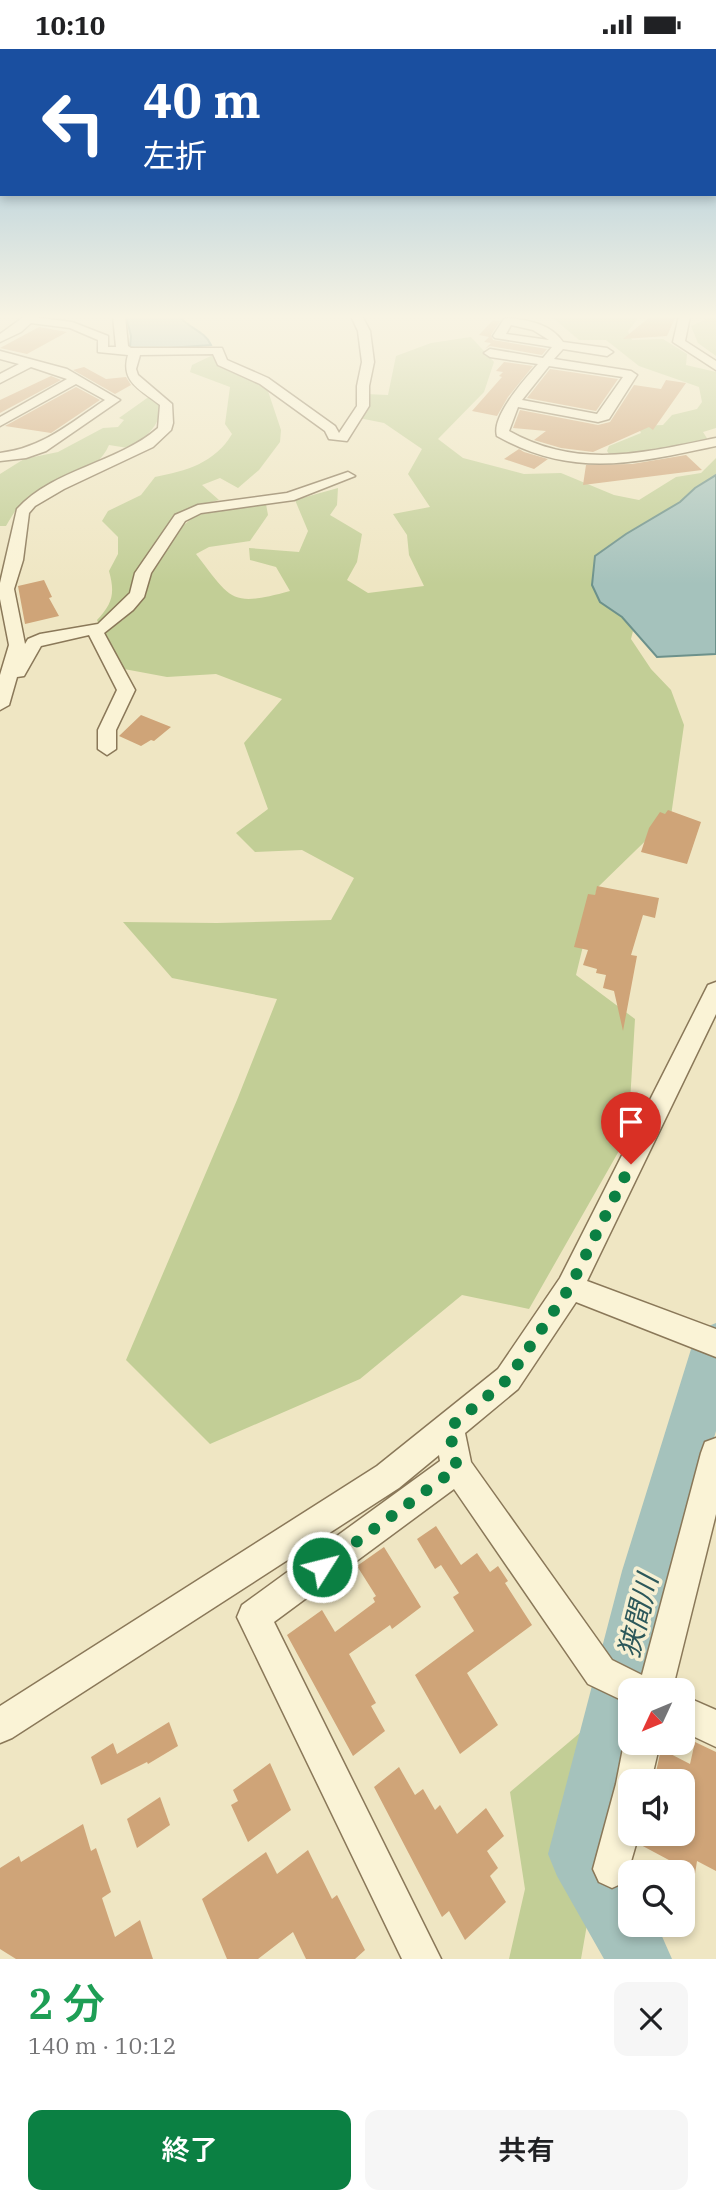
<!DOCTYPE html>
<html lang="ja">
<head>
<meta charset="utf-8">
<style>
	body { margin:0; font-family:"IBM Plex Serif","Noto Sans JP",serif; background:#f6f6f6; color:#202124; height:100vh; display:flex; flex-direction:column; font-size:26px; white-space:nowrap }
	* { box-sizing:border-box; margin:0 }
	p { font-size:23px; color:#757577 }
	.icon { flex:none; width:38px; height:38px; fill:none; stroke:currentColor; stroke-width:2; stroke-linecap:round; stroke-linejoin:round }
	.map { position:relative; height:1910px; overflow:hidden }
	.drawer { display:flex; flex-direction:column; background:#fff; flex:1 }
	.drawer>* { flex:none }
	.top-card { position:absolute; left:0px; top:0px; width:718px; height:147px; box-shadow:0 4px 10px #0003; background:#1a4fa0; color:#fff; overflow:hidden }
	.needle { width:46px; rotate:226deg }
	.tools { position:absolute; left:618px; top:1629px; display:grid; gap:14px }
	.tools a { display:grid; place-items:center; width:77px; height:77px; border-radius:14px; background:#fff; box-shadow:0 4px 10px #0003; font-size:35px }
	.pin { position:absolute; display:grid; place-items:center; width:60px; height:60px; color:#fff; margin:-72px -30px; border-radius:50% 50% 50% 0; rotate:-45deg; box-shadow:0 0 7px #0007 }
	.pin .icon { rotate:45deg }
	.me { position:absolute; width:77px; margin:-38px; rotate:54deg; stroke-linejoin:round; filter:drop-shadow(0 0 5px #0008) }
	.turn { display:flex; align-items:center; gap:24px; height:147px; padding:0 28px; font-size:32px }
	.turn .icon { width:91px; height:91px; stroke-width:2.5 }
	.turn b { display:block; font-size:49px; line-height:60px }
	.round { display:grid; place-items:center; flex:none; width:74px; height:74px; border-radius:14px; background:#f6f6f6 }
	.headline { display:flex; align-items:center; justify-content:space-between; height:119px; padding:0 28px }
	h1 { font-size:42px; font-weight:600; line-height:52px; color:#1e9e55 }
	.cta { display:flex; gap:14px; margin-top:auto; padding:14px 28px }
	.cta a { flex:1; height:80px; border-radius:14px; background:#0b8043; color:#fff; font-size:28px; font-weight:600; line-height:80px; text-align:center }
	.cta a+a { background:#f6f6f6; color:#202124 }
	.status { display:flex; justify-content:space-between; align-items:center; height:49px; padding:0 35px; background:#fff; direction:ltr }
	.status svg { height:19px; fill:currentColor }
	.map>svg:first-child { display:block }
</style>
</head>
<body>
<div class="status"><b>10:10</b><svg viewBox="0 0 49 12"><path d="M0 12V9h3v3zM5 12V6h3v6zM10 12V3h3v9zM15 12V0h3v12zM26 1h20v11H26zM47 4h2v5h-2z"/></svg></div>
<div class="map">
<svg width="716" height="1910" viewBox="0 0 716 1910">
	<rect width="100%" height="100%" fill="#efe6c3"/>
	<g fill="#c2ce96">
		<polygon points="551,267 640,267 628,282 632,291 663,290 687,305 686,316 716,323 716,379 703,383 708,391 612,409 607,402 609,397 641,384 638,377 663,376 672,366 697,360 702,353 699,338 639,317 606,291 579,291"/>
		<polygon points="713,267 716,267 716,307 698,294 691,277"/>
		<path d="M471 288 494 313 484 343 438 390 463 409 524 425 561 424 614 446 639 451 676 428 701 424 716 409V426L695 439 680 453 626 485 595 508 592 536 600 553 622 568 633 582 631 590 651 620 671 641 684 676 671 767 597 839 576 926 635 970 628 1086 529 1260 462 1246 360 1330 210 1395 126 1311 237 1051 277 950 172 929 123 873 217 874 331 871 354 829 302 801 255 803 236 784 268 760 244 694 282 650 216 625 167 628 124 620 102 584 123 571 146 546 151 522 180 479 196 466 266 455 268 466 250 492 209 498 196 505C232 552 231 558 290 542L276 518 250 511 249 499 299 503 308 482 295 451 338 439 337 456 330 466 362 485 357 513 347 531 368 544 424 537 409 506 407 486 393 465 430 458 408 425 422 400 384 374 359 369 365 345 388 346 396 307 431 294Z"/>
		<path d="M215 305 268 342 281 381 280 393 259 421 238 439 220 429 202 436 219 451 194 458 133 541 100 578 97 571C113 554 115 544 109 522L118 505V488L102 472 108 462 141 446 155 428C186 422 215 414 232 385L225 375 230 338 190 323 192 316Z"/>
		<path d="M150 347 160 358C160 379 145 388 128 399L109 396C97 426 56 430 31 446 19 454 13 465 6 477H0V425L24 410 58 403 103 379 118 378 124 371 119 369Z"/>
		<polygon points="594,1672 620,1686 581,1910 509,1910 525,1840 510,1743"/>
	</g>
	<g fill="#a5c2bc" stroke="#6c918b" stroke-width="2">
		<path d="M126 267H179C188 279 205 282 211 296L140 301 130 298 131 287Z"/>
		<polygon points="716,426 716,605 657,608 622,568 600,553 592,536 595,507 626,485 680,453 695,439"/>
	</g>
	<g fill="none" stroke-linecap="round" stroke-linejoin="round">
		<polygon fill="#a5c2bc" fill-rule="evenodd" points="716,1274 716,1382 676,1522 649,1642 630,1642 630,1694 636,1694 612,1800 630,1829 630,1876 657,1876 672,1910 604,1910 557,1827 548,1805 622,1522 692,1297 699,1281"/>
	</g>
	<g fill="#cfa478">
		<polygon points="651,267 676,267 667,287 623,290"/>
		<polygon points="493,271 500,272 491,286 493,291 547,300 542,306 490,297 485,300 491,294 484,293 489,288 479,286"/>
		<polygon points="39,278 67,283 27,305 0,299"/>
		<polygon points="504,313 533,317 508,348 497,367 472,362 502,328 499,327 503,323 496,322"/>
		<polygon points="84,318 106,330 126,328 131,336 115,345 73,321"/>
		<polygon points="550,320 618,330 596,362 527,349"/>
		<polygon points="51,327 61,331 0,364 0,351"/>
		<polygon points="666,331 686,334 653,381 649,378 593,403 561,399 534,391 546,382 513,379 520,361 598,376 610,373 634,336 661,340"/>
		<polygon points="76,338 100,351 51,384 5,377"/>
		<polygon points="519,400 524,403 548,410 534,420 504,410"/>
		<polygon points="686,406 702,421 583,436 586,416 632,415"/>
		<polygon points="44,531 52,548 49,549 59,567 25,575 18,537"/>
		<polygon points="141,666 171,678 154,692 151,691 141,697 119,687"/>
		<polygon points="668,761 701,773 687,815 641,803 649,779 660,763 665,765"/>
		<polygon points="597,837 659,849 655,869 643,866 631,906 637,907 623,982 614,942 603,939 606,926 596,924 597,920 583,916 588,901 574,898 588,845 595,846"/>
		<polygon points="436,1477 461,1516 477,1504 490,1523 498,1517 508,1532 505,1534 532,1576 467,1624 498,1676 460,1705 415,1626 474,1582 453,1548 459,1544 441,1516 435,1520 417,1490"/>
		<polygon points="384,1498 421,1558 392,1580 390,1576 349,1605 376,1654 371,1657 385,1682 353,1707 287,1586 322,1561 335,1583 375,1553 373,1549 376,1547 357,1517"/>
		<polygon points="169,1673 178,1697 148,1715 147,1713 101,1736 91,1708 113,1694 117,1705"/>
		<polygon points="695,1693 716,1703 716,1822 697,1812 695,1825 639,1795 641,1785 682,1785 682,1732 654,1732 661,1700 690,1715"/>
		<polygon points="270,1714 291,1761 248,1793 231,1756 238,1752 233,1741"/>
		<polygon points="399,1718 415,1746 423,1740 435,1761 440,1756 457,1785 486,1759 504,1787 487,1802 498,1819 490,1827 506,1853 465,1891 449,1862 442,1868 374,1738"/>
		<polygon points="160,1748 170,1776 137,1799 127,1770"/>
		<polygon points="83,1775 91,1802 96,1799 111,1843 102,1849 115,1888 140,1871 153,1910 16,1910 0,1900 0,1819 19,1807 21,1813"/>
		<polygon points="308,1801 332,1850 337,1846 365,1901 355,1910 306,1910 293,1883 258,1910 227,1910 202,1850 266,1803 277,1825"/>
	</g>
	<g fill="none" stroke-linecap="round" stroke-linejoin="round">
		<g stroke="#8a7859" stroke-width="3">
			<g id="minor">
				<path d="M25 267 72 273 108 287V298H116L113 267H125L128 297 131 299H222L227 311 268 329 335 377 339 384 357 357V337L362 313 358 282 351 267H362L370 282 374 313 369 337V357L347 392 329 390 325 382 260 335 218 316 213 305 140 306 136 320 138 326 172 355 173 374 171 381 153 398 64 440 35 457 29 464 23 511 14 540 25 595 28 590 40 585 98 575 130 544 135 524 175 466 198 456 287 444 348 423 355 427 294 451 201 464 185 472 151 524 144 548 133 561 104 584 135 641 116 681V700L107 706 98 700V681L117 641 89 586 41 597 24 627 17 628 9 656 0 661V626L9 596 0 550V534L17 460C53 420 118 414 158 379L160 356C141 341 120 333 128 306L98 303V291L70 279 31 274 21 283 0 293V285Z"/>
				<polygon points="679,267 690,267 685,292 716,312 716,321 673,293"/>
				<path d="M508 269C528 271 551 275 563 293L607 299 613 303 607 307 563 300 554 310 631 322 637 326 609 370 598 373 518 358 509 382C579 421 642 404 716 389V397C635 414 574 430 497 387 491 367 525 330 538 315L490 308 484 304 490 300 543 309 552 298 495 289 493 287 504 270ZM511 276 533 281 549 291 506 285ZM549 317 623 328 597 365 522 351Z"/>
				<path d="M0 302 67 320 120 351 46 402 26 409 0 412V404C43 399 70 374 105 351L76 335 0 377V368L67 330 31 318 0 334V325L19 315 0 310Z"/>
				<polygon points="716,933 716,965 587,1232 716,1280 716,1308 576,1253 518,1340 465,1384 471,1413 612,1611 642,1626 701,1404 705,1393 716,1389 716,1465 672,1642 630,1642 630,1655 588,1635 454,1440 274,1573 441,1910 402,1910 237,1568 242,1556 440,1412 439,1406 399,1439 12,1689 0,1694 0,1657 377,1417 498,1320 560,1229 705,942 708,936"/>
				<polygon points="682,1646 716,1661 716,1698 682,1682"/>
				<polygon points="630,1681 630,1694 660,1694 651,1732 630,1732 630,1785 639,1785 625,1833 612,1839 599,1833 593,1820 616,1735 624,1694"/>
			</g>
		</g>
		<use href="#minor" fill="#faf3d6" fill-rule="evenodd"/>
	</g>
	<linearGradient id="sky" x2="0" y2="1"><stop stop-color="#8dbad6"/><stop offset="0.5" stop-color="#f8f4e4"/><stop offset="1" stop-color="#f8f4e4" stop-opacity="0"/></linearGradient>
	<rect width="716" height="535" fill="url(#sky)"/>
	<g fill="none" stroke-linecap="round" stroke-linejoin="round">
		<polyline stroke="#0b8043" stroke-width="12" stroke-dasharray="0 21.6" points="322,1518 457,1419 449,1379 508,1330 570,1238 631,1115"/>
	</g>
	<g text-anchor="middle" stroke-width="7" stroke-linejoin="round" paint-order="stroke">
		<g font-size="28" font-style="italic" fill="#2c585a" stroke="#f6f0d3">
			<text transform="translate(638 1567) rotate(-76)" y="10">狭間川</text>
		</g>
	</g>
</svg>
<div class="tools">
<a><svg class="needle" viewBox="-14 -14 28 28"><path d="M0-13l5 13h-10z" fill="#e53935"/><path d="M0 13l5-13h-10z" fill="#757577"/></svg></a>
<a><svg class="icon" aria-label="sound" viewBox="0 0 24 24"><path d="M4 9h4l5-4v14l-5-4H4zM17 9q2 3 0 6"/></svg></a>
<a><svg class="icon" aria-label="search" viewBox="0 0 24 24"><circle cx="10" cy="10" r="6"/><path d="M15 15l6 6"/></svg></a>
</div>
<div class="pin" style="left:631px;top:1115px;background:#d93025"><svg class="icon" aria-label="arrive" viewBox="0 0 24 24"><path d="M6 21V4h12l-3 4 3 4H6"/></svg></div>
<svg class="me" style="left:322px;top:1518px" viewBox="-20 -20 40 40"><circle r="17" fill="#0b8043" stroke="#fff" stroke-width="3"/><path d="M0-11L8 9 0 5-8 9z" fill="#fff"/></svg>
<div class="top-card">
<div class="turn"><svg class="icon" aria-label="left" viewBox="0 0 24 24"><path d="M17 20v-9H6M10 6l-5 5 5 5"/></svg><div><b>40 m</b>左折</div></div>
</div>
</div>
<section class="drawer">
<div class="headline"><div><h1>2 分</h1><p>140 m · 10:12</p></div><a class="round"><svg class="icon" aria-label="close" viewBox="0 0 24 24"><path d="M6 6l12 12M18 6L6 18"/></svg></a></div>
<div class="cta"><a>終了</a><a>共有</a></div>
</section>
</body>
</html>
